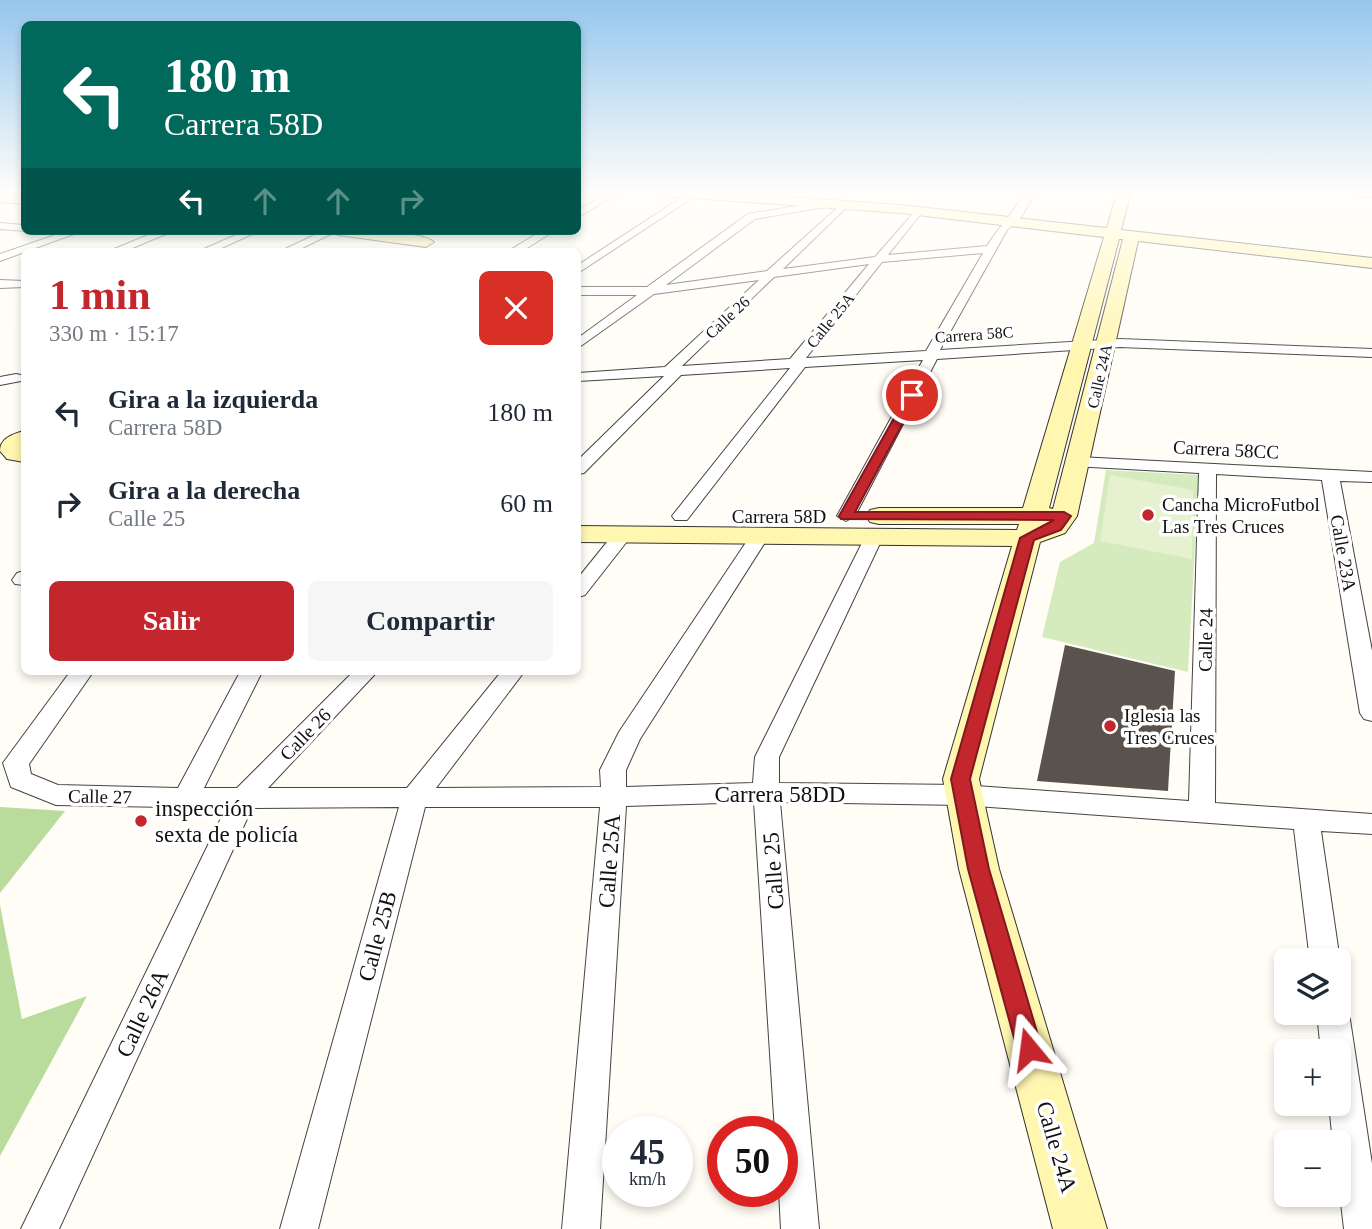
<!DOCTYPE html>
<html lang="es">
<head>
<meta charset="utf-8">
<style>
	body { margin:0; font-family:"Times New Roman",serif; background:#f6f6f7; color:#1f2937; height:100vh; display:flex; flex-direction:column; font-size:26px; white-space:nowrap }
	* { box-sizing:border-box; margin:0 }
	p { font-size:23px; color:#747a83 }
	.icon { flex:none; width:38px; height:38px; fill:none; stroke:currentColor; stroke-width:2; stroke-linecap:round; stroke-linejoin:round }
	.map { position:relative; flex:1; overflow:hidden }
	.drawer { position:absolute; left:21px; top:248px; width:560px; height:427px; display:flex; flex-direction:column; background:#fff; border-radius:10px; box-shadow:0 4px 10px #0003 }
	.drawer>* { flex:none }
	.guide { position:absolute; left:21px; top:21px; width:560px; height:214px; border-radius:10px; box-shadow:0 4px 10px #0003; background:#00695c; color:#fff; overflow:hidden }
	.fabs { position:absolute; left:1274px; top:948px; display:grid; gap:14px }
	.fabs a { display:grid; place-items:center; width:77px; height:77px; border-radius:10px; background:#fff; box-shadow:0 4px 10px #0003; font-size:35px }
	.speed { position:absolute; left:602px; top:1116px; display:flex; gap:14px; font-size:35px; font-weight:700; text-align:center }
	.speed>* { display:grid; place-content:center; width:91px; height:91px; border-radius:50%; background:#fff; box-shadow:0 4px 10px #0003; line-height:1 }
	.speed small { font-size:18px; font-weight:400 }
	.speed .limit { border:10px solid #d22; background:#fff; color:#111 }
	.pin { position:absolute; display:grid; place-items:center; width:60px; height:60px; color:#fff; margin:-30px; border:4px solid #fff; border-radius:50%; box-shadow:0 2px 7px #0007 }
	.me { position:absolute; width:77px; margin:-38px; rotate:344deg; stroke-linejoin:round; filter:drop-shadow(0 0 5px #0008) }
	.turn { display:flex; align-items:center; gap:24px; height:147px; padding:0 28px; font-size:32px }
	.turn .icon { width:91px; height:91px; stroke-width:2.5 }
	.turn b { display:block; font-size:49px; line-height:60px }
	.lanes { display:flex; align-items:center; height:66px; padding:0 28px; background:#0003; justify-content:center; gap:35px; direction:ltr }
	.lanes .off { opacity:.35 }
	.round { display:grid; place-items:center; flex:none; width:74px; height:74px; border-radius:10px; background:#f6f6f7 }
	.headline { display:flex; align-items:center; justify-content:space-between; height:119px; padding:0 28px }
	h1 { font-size:42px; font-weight:700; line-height:52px; color:#c4262e }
	.button { display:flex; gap:14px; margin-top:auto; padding:14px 28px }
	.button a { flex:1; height:80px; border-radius:10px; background:#c4262e; color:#fff; font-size:28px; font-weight:700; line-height:80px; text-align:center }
	.button a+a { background:#f6f6f7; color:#1f2937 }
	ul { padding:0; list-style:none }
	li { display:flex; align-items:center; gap:21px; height:91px; padding:0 28px }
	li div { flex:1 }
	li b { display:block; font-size:26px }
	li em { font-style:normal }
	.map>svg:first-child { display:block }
</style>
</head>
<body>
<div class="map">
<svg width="1372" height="1229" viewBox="0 0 1372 1229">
	<rect width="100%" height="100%" fill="#fffdf5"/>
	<polygon fill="#d5ebbd" points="1106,470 1199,475 1188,672 1042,637 1060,562 1094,543"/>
	<g fill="#b9dc9c">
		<polygon points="0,807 65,811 0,893"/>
		<polygon points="0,905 22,1019 87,996 0,1156"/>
	</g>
	<polygon fill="#e6f2cf" points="1110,475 1193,490 1192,559 1100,541"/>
	<polygon fill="#5a524d" points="1065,645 1175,671 1168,791 1037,781"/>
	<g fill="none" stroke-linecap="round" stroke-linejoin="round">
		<g stroke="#444" stroke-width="2">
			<g id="street">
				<polygon points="610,192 621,192 578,217 578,210"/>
				<polygon points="690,192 698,194 578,273 578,265"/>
				<path d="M1025 192H1035L1022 216 1007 230 940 350 1120 339 1372 349V357L1120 347 937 359 855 516 846 521 837 516 923 360 805 367 687 520H675L672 516 790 368 681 375 584 473 578 474V460L664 376 578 381V373L665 367 759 280 654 294 578 348V338L637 295H578V287H647L748 214 833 200 838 203 836 205 755 219 666 285 767 271 845 201 848 202V206L783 269 875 257 918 208 923 211 888 255 987 246C999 227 1014 212 1025 192ZM983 253 926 351 806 358 882 262ZM869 264 790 359 682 366 774 277Z"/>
				<polygon points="0,223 24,225 25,231 0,229"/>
				<polygon points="67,231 82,231 0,261 0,254"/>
				<polygon points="158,231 173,231 123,252 107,252"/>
				<polygon points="245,231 259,231 213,252 197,252"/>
				<polygon points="323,231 337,231 294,252 279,252"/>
				<polygon points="541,231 554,231 521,252 507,252"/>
				<polygon points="0,280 24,281 24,287 0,288"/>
				<polygon points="16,374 21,375 23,378 21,381 0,385 0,377"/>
				<polygon points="1079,457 1372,472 1372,482 1340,481 1372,651 1372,721 1364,719 1360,713 1322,480 1216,474 1215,803 1372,814 1372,834 1321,831 1340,961 1339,964 1339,961 1310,961 1294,829 962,805 780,802 819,1229 781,1229 779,1192 782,1192 782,1132 775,1132 754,802 626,806 600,1229 562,1229 600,807 425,807 318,1229 280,1229 399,807 252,808 59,1229 21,1229 226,808 56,805 11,787 3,763 70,672 93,672 29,764 31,774 58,785 178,788 240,672 262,672 204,788 237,788 353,672 377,672 268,788 407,788 501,672 524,672 436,788 601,787 600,770 619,732 753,532 760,530 769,536 640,739 626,770 626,787 753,783 755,757 865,537 874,531 883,537 779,757 779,783 962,785 1189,801 1199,473 1073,466 1071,462 1073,458"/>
				<polygon points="623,529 632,535 585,595 578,597 578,578 616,531"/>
				<polygon points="24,571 24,585 15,584 12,580 17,573"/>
				<polygon points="1339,1001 1344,1003 1349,1013 1372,1164 1372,1229 1344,1229 1339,1186 1339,1143 1333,1143 1329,1104 1339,1104 1339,1052 1321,1052 1317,1013 1339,1013"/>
			</g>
		</g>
		<g stroke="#333" stroke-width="2">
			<g id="secondary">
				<path d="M657 192H717L900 205 1107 228 1117 192H1131L1121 230 1372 258V268L1138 241 1077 516 1065 533 1040 542 979 779 999 869 1107 1229H1053L959 869 943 779 1012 546 578 542V526L1017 530 1019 524H879L870 522 866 516 870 510 879 508H1023L1104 237 900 213 664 196ZM1119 239H1123L1053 509 1049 508Z"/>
				<polygon points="1350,192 1372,192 1372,197 1357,196"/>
				<polygon points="0,194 24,196 24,204 0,202"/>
				<path d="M331 231C351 231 421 230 434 242L426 247 338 235Z"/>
				<path d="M24 431V462L7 459 0 451C0 438 13 434 24 431Z"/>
			</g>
		</g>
		<use href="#street" fill="#fff" fill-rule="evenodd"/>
		<use href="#secondary" fill="#fff6b0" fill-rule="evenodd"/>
	</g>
	<linearGradient id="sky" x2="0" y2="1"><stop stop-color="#95c6ee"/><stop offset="0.53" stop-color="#fffefa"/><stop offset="1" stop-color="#fffefa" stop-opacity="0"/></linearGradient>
	<rect width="1372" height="364" fill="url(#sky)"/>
	<polygon fill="#c4262e" stroke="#7f191e" stroke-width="2" points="912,391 918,395 855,512 1064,512 1071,516 1061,530 1034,540 970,779 989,869 1042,1049 1038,1057 1029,1061 1021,1057 1017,1049 968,869 951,779 1020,538 1054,520 841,519 839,516 907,395"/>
	<g fill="#c4262e" stroke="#fff" stroke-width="2.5">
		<circle cx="1148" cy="515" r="7"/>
		<circle cx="1110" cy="726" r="7"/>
		<circle cx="141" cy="821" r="7"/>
	</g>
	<g text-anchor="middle" stroke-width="7" stroke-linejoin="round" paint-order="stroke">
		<g font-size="16" fill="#111" stroke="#fff">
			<text transform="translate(727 317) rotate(-43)" y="6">Calle 26</text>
			<text transform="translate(830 320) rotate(-51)" y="6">Calle 25A</text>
			<text transform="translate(974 334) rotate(-4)" y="6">Carrera 58C</text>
			<text transform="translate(1099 376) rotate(-77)" y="6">Calle 24A</text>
		</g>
		<g font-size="19" fill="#111" stroke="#fff">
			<text transform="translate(1226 449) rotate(3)" y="7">Carrera 58CC</text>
			<text x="779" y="523">Carrera 58D</text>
			<text transform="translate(1344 553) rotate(80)" y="7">Calle 23A</text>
			<text transform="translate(1205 640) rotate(-89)" y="7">Calle 24</text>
			<text transform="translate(305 734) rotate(-46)" y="7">Calle 26</text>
			<text transform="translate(100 796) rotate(1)" y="7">Calle 27</text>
		</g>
		<g font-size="19" fill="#111" stroke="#fff" text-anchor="start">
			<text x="1162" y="511">Cancha MicroFutbol<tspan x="1162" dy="22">Las Tres Cruces</tspan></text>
			<text x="1124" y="722">Iglesia las<tspan x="1124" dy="22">Tres Cruces</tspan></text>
		</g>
		<g font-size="23" fill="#111" stroke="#fff">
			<text x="780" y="802">Carrera 58DD</text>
			<text transform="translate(609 861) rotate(-86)" y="8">Calle 25A</text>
			<text transform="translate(773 871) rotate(-94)" y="8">Calle 25</text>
			<text transform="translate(377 936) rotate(-75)" y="8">Calle 25B</text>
			<text transform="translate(142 1013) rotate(-65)" y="8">Calle 26A</text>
			<text transform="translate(1057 1147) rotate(74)" y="8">Calle 24A</text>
		</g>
		<g font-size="23" fill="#111" stroke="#fff" text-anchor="start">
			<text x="155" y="816">inspección<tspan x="155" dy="26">sexta de policía</tspan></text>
		</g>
	</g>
</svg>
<div class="fabs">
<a><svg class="icon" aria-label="layers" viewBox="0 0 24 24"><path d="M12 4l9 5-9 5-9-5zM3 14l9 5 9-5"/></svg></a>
<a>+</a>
<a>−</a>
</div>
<div class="speed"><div>45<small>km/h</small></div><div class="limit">50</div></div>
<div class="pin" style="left:912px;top:395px;background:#d93025"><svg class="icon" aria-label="arrive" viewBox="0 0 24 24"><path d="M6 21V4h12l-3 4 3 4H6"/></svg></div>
<svg class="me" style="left:1029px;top:1049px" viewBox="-20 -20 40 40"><path d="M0-17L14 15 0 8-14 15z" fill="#c4262e" stroke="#fff" stroke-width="4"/></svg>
<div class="guide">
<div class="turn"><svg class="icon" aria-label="left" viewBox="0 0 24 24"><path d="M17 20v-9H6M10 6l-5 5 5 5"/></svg><div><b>180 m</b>Carrera 58D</div></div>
<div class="lanes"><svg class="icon" aria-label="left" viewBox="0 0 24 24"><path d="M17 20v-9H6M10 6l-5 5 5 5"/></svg><svg class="icon off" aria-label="ahead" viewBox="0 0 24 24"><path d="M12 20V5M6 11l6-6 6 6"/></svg><svg class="icon off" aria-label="ahead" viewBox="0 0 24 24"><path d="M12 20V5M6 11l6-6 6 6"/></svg><svg class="icon off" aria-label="right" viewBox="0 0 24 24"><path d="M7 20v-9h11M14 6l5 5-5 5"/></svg></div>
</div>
<section class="drawer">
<div class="headline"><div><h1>1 min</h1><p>330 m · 15:17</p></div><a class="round" style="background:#d93025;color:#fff"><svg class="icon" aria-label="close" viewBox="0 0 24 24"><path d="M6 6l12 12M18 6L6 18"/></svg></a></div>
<ul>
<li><svg class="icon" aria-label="left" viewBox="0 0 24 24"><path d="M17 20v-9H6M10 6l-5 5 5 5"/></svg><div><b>Gira a la izquierda</b><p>Carrera 58D</p></div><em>180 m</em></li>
<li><svg class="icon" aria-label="right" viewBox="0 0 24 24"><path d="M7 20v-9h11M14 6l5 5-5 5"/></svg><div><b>Gira a la derecha</b><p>Calle 25</p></div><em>60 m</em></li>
</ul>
<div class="button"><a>Salir</a><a>Compartir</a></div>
</section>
</div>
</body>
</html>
